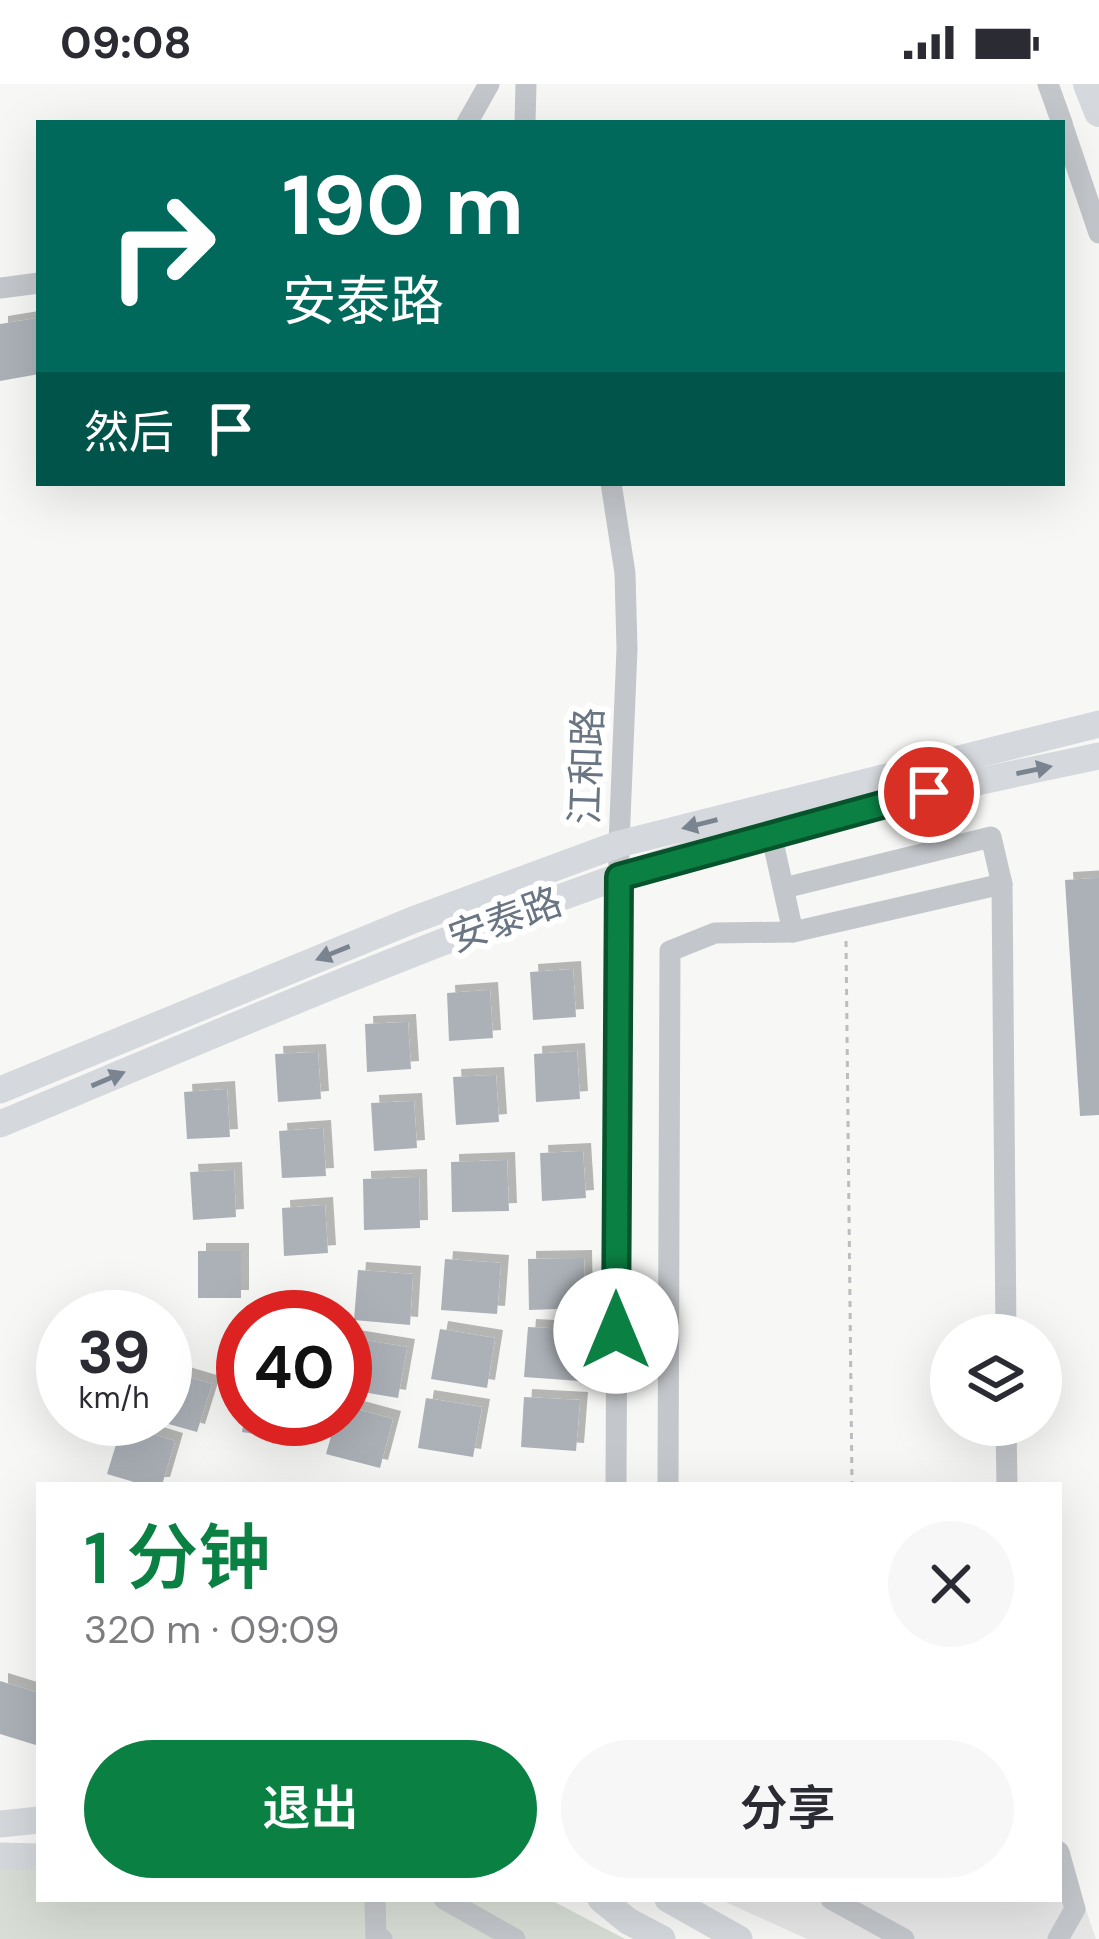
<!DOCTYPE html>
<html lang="zh">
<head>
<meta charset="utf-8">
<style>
	body { margin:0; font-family:"DM Sans","Noto Sans SC",sans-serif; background:#f7f7f7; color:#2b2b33; height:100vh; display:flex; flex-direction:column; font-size:45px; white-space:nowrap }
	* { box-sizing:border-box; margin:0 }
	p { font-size:39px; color:#7c7c81 }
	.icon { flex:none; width:66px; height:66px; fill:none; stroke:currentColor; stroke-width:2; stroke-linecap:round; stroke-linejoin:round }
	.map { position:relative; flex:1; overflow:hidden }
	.panel { position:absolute; left:36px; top:1398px; width:1026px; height:420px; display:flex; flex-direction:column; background:#fff; border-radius:0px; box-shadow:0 12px 48px #0002 }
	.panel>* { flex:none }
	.guide { position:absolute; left:36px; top:36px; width:1029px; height:366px; border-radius:0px; box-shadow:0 12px 48px #0002; background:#00695c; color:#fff; overflow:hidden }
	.controls { position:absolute; left:930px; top:1230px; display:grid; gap:24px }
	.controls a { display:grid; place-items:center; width:132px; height:132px; border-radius:50%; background:#fff; box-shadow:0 12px 48px #0002; font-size:60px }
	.speed { position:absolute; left:36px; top:1206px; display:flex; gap:24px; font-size:60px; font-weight:700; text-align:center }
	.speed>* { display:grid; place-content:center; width:156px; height:156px; border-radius:50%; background:#fff; box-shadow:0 12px 48px #0002; line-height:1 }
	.speed small { font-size:30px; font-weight:400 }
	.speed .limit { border:18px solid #d22; background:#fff; color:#111 }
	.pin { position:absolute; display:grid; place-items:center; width:102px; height:102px; color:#fff; margin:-51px; border:6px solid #fff; border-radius:50%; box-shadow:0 3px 12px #0007 }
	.me { position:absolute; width:132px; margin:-66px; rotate:0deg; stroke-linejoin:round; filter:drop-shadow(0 0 9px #0008) }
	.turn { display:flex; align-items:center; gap:42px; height:252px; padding:0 48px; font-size:54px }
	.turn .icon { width:156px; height:156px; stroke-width:2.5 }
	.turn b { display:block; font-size:84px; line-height:102px }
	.then { display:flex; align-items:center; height:114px; padding:0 48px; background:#0003; gap:24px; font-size:45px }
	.round { display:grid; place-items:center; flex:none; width:126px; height:126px; border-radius:63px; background:#f7f7f7 }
	.summary { display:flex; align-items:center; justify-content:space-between; height:204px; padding:0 48px }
	h1 { font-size:72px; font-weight:600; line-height:90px; color:#0b8043 }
	.button { display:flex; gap:24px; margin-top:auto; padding:24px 48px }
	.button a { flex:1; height:138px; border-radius:72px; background:#0b8043; color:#fff; font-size:48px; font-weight:600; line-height:138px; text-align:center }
	.button a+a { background:#f7f7f7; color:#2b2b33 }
	.status { display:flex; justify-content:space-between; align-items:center; height:84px; padding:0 60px; background:#fff; direction:ltr }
	.status svg { height:33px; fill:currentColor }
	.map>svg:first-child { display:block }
</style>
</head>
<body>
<div class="status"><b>09:08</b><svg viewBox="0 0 49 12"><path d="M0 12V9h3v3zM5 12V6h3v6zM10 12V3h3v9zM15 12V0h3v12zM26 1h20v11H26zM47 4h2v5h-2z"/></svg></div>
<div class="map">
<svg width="1099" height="1855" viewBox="0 0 1099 1855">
	<defs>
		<filter id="shadow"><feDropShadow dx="8" dy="-8" stdDeviation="0" flood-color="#0004"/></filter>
	</defs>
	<rect width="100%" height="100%" fill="#f7f7f5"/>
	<polygon fill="#e5e6e5" points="1059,1747 1096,1855 807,1855 719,1815 1059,1815"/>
	<polygon fill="#d8ded6" points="39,1780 39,1815 549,1815 625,1855 0,1855 0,1785"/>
	<g fill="#abb1b7" filter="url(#shadow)">
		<polygon points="37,234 39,290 0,297 0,240"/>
		<polygon points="1099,794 1099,1031 1080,1032 1065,796"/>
		<polygon points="573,885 576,933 533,936 530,888"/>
		<polygon points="490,906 493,954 449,957 447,909"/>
		<polygon points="408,938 411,985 367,988 365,940"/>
		<polygon points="577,967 580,1015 536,1018 534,970"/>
		<polygon points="318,968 321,1015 278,1018 275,970"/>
		<polygon points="496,991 499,1038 456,1041 453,993"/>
		<polygon points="227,1005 230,1053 187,1055 184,1008"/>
		<polygon points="414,1017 417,1064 374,1067 371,1019"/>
		<polygon points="323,1044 326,1092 282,1094 279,1047"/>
		<polygon points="583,1067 586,1114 542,1117 540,1069"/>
		<polygon points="507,1076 509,1127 452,1128 451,1078"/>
		<polygon points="234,1086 236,1133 193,1136 190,1088"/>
		<polygon points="419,1093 420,1144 364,1146 363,1095"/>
		<polygon points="325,1121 328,1169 284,1172 282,1124"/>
		<rect x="198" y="1167" width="43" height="47"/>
		<polygon points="584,1174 585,1224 529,1226 528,1175"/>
		<polygon points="445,1175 501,1179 497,1230 441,1226"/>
		<polygon points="358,1186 413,1190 410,1241 354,1236"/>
		<polygon points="528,1243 584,1246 580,1297 524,1293"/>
		<polygon points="440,1245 495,1254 487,1304 431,1295"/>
		<polygon points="351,1254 407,1263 398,1314 345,1305"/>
		<polygon points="165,1286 212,1300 197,1348 165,1339"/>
		<polygon points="524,1313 580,1316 576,1367 521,1363"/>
		<polygon points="426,1314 482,1323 473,1373 418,1364"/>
		<polygon points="345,1322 393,1335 380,1384 326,1370 336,1335 345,1335"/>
		<polygon points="244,1335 301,1335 297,1357 242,1348"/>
		<polygon points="122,1341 175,1357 162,1401 144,1401 107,1390"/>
		<polygon points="0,1597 39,1609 39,1662 0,1650"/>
	</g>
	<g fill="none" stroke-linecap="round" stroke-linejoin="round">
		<polyline stroke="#bbbdc0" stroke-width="3" stroke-dasharray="6 6" stroke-linecap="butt" points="846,857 852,1401"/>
		<g stroke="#c3c6ca" stroke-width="21">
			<polyline points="1048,0 1062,39"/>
			<polyline points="467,39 489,0"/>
			<polyline points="525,39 526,0"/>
			<polyline points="1062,40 1099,149"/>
			<polyline points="0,204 39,199"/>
			<polyline points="611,399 625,489 627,565 619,760 616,1401"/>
			<polyline points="771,749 793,848 1002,800"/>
			<polyline points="784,804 991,753 1002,800 1006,1251"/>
			<polyline points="1006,1341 1007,1401"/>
			<polyline points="668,1401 670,867 715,849 793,848"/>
			<polyline points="375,1815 376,1854 382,1855"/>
			<polyline points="444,1815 515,1855"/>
			<polyline points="831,1815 904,1855"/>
			<polyline points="1058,1855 1075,1825 1059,1768"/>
		</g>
		<g stroke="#d5d8dc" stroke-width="27">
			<polyline points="0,1006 413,836 619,760 1099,640"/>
			<path d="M0 1040C204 955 407 867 615 794 772 740 937 706 1099 672"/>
			<polyline points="0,1740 39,1736"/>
			<polyline points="0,1772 39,1773"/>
			<polyline points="601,1815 628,1837 662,1855"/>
			<polyline points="668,1815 739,1855"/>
		</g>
		<polyline stroke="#d5d8dc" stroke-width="30" points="1088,0 1099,28"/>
	</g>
	<defs><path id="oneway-solid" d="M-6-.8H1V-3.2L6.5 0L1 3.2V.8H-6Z" transform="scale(3)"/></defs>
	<g fill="#798490">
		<use href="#oneway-solid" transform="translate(1034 686) rotate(-12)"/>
		<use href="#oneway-solid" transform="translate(700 740) rotate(166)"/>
		<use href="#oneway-solid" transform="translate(333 869) rotate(158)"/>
		<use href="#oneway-solid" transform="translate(108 995) rotate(-23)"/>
	</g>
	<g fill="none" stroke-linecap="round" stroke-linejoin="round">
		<g stroke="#07532c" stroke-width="30">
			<polyline id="route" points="616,1247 619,793 929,708"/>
		</g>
		<use href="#route" stroke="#0b8043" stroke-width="21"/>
	</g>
	<g text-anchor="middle" stroke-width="12" stroke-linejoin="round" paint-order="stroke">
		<g font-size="39" fill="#697583" stroke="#fff">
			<text transform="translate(586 682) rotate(-88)" y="14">江和路</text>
			<text transform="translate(505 835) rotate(-20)" y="14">安泰路</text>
		</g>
	</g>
</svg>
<div class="controls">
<a><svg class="icon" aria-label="layers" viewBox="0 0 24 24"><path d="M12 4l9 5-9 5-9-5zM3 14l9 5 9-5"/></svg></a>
</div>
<div class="speed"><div>39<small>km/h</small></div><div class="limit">40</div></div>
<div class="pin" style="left:929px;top:708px;background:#d93025"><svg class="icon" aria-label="arrive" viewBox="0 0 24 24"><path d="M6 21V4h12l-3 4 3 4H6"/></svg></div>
<svg class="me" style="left:616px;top:1247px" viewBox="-20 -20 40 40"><circle r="19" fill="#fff"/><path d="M0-13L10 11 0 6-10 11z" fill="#0b8043"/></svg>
<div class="guide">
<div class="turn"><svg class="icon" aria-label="right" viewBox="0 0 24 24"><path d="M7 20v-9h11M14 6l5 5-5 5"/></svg><div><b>190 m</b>安泰路</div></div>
<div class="then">然后<svg class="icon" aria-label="arrive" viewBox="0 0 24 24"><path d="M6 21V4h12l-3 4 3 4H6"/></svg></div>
</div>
<section class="panel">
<div class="summary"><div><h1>1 分钟</h1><p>320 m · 09:09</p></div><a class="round"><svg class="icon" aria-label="close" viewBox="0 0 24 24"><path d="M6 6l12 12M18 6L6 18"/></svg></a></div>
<div class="button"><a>退出</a><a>分享</a></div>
</section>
</div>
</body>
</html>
